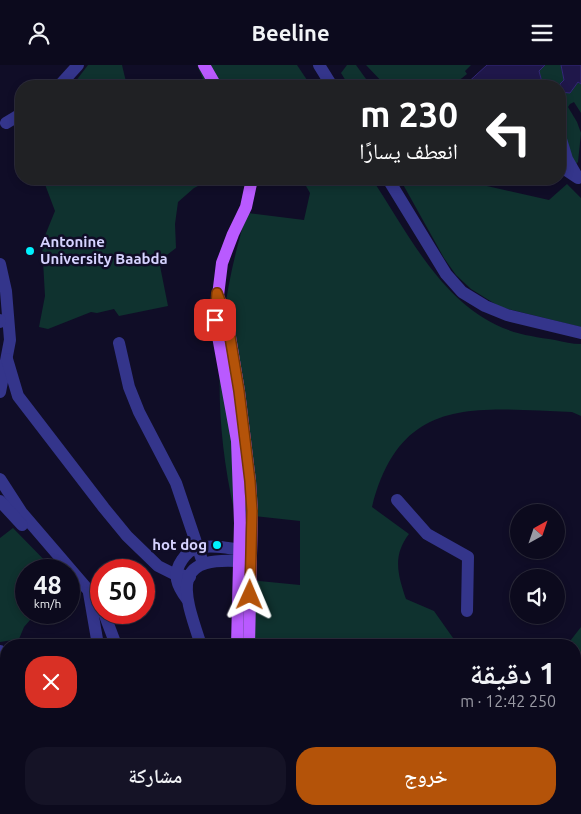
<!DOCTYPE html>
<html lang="ar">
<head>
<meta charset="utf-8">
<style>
	body { margin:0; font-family:Ubuntu,"Noto Naskh Arabic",sans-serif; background:#151326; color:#f1f3f6; direction:rtl; height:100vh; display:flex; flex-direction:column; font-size:19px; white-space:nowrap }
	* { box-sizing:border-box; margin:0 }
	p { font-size:16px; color:#9a9aa4 }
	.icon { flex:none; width:28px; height:28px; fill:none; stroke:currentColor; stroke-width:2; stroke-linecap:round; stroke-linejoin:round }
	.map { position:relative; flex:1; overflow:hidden; direction:ltr }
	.sheet { position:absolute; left:0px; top:574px; width:581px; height:176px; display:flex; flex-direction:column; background:#0c0a1d; border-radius:20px 20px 0 0; box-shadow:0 2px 8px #0003,0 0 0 1px #2c2b3b; direction:rtl }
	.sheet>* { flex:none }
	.hud { position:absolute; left:15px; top:15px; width:551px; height:105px; border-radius:20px; box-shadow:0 2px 8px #0003,0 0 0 1px #2c2b3b; direction:rtl; background:#202124; color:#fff; overflow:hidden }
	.needle { width:32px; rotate:40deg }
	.fabs { position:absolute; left:510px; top:439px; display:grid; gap:10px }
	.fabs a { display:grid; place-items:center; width:55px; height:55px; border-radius:50%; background:#0c0a1d; box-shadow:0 2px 8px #0003,0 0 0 1px #2c2b3b; font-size:25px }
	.speed { position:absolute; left:15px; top:494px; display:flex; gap:10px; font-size:25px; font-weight:700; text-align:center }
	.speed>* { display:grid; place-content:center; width:65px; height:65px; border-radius:50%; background:#0c0a1d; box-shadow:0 2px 8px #0003,0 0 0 1px #2c2b3b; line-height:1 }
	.speed small { font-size:12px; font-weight:400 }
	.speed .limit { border:8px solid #d22; background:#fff; color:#111 }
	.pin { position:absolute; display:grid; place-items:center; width:42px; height:42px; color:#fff; margin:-21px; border-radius:10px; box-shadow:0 2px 8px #0006 }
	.me { position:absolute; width:55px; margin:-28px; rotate:1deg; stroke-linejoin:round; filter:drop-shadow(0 0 4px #0008) }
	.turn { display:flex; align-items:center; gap:18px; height:105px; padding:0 25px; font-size:22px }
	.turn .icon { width:65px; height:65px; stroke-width:2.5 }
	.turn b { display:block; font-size:35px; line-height:42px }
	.round { display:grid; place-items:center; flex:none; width:52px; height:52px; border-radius:20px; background:#151326 }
	.headline { display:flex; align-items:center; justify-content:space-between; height:85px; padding:0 25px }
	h1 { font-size:30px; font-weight:600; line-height:38px }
	.cta { display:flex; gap:10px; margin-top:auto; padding:10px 25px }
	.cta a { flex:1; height:58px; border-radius:20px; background:#b45309; color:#fff; font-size:20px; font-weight:600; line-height:58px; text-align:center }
	.cta a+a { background:#151326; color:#f1f3f6 }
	header { display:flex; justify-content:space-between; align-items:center; height:65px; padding:0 25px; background:#0c0a1d; font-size:22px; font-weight:600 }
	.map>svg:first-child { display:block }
</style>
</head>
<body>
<header><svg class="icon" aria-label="menu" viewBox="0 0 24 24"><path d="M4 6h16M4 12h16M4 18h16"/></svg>Beeline<svg class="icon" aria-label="person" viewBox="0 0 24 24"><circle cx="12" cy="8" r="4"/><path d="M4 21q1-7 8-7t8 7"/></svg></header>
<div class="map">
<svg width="581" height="749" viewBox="0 0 581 749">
	<rect width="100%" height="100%" fill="#100d27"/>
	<g fill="#0f322f">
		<polygon points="88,0 122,0 127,21 72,21"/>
		<polygon points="197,0 297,0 311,21 206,21"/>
		<polygon points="347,0 356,0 371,21 349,21 341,8"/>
		<polygon points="366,0 471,0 465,6 467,9 452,21 386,21"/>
		<polygon points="545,0 565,0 561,2 566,14 558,21 543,21 539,6"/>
		<polygon points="578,17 581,19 581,48 574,37 570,39 568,42 577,57 581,68 578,97 575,100 560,62 560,28 570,28"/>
		<polygon points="43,114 206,114 208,116 194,123 178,137 175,159 176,183 159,196 168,241 119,251 114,244 97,248 91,247 48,264 39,262 45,231 42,178 55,146"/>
		<path d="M302 114H372C408 168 440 236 503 263 520 270 537 272 555 275 564 277 572 279 581 279V351L572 347C476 344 401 328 372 442L409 469C392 491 398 510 406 534L434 546 458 580H237L239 514 300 520V456L235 449C211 345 215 249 247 148L304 155 310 128Z"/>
		<polygon points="400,114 456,114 549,135 567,119 581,133 581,262 500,242 471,224 456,210 444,193"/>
		<polygon points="13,463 54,505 26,505 26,548 36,548 24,562 19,574 0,577 0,473"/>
		<polygon points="581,562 581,747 575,741 575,580 567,580"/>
		<rect x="101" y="744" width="44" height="5"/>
		<polygon points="252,744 523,744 515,749 252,749"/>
	</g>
	<g fill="#1f174a" stroke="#332778">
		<polygon points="487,0 545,0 539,6 543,21 464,21"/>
		<polygon points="561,0 581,0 581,19 578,17 570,28 560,27 560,19 564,15"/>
	</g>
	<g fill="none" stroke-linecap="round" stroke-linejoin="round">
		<g stroke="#34358b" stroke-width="12">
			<polyline points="319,0 332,21"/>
			<polyline points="59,21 78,0"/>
			<polyline points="6,58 21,49"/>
			<polyline points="560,71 567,94 578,113 560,101"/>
			<polyline points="388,114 446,209 462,227 485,241 507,250 581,268"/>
			<polyline points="0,199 6,226 10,275 0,327"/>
			<polyline points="0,255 0,257"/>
			<polyline points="119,278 129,322 139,347 176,418 203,498"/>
			<polyline points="7,294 18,331 104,443 127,471 158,501 174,509 190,512"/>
			<polyline points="0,414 22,448 89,526 101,543"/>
			<polyline points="397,435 427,469 468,492 467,546"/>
			<polyline points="0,436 22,460"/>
			<polyline points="89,528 98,580"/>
			<path d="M187 534C177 521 172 509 182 495 186 489 191 484 197 483 213 479 233 484 249 486"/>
			<polyline points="104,548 116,580"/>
			<path d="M201 580C181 521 171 489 249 497"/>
			<polyline points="0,586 6,593"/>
			<polyline points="33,744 33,749"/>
			<polyline points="96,744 96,749"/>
			<polyline points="183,744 187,749"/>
		</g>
		<g stroke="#b95aff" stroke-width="12">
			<polyline points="204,0 216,21"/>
			<polyline points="218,231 227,253 239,326 250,416 252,446 249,580"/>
			<polyline points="237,580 240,458 237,376 215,255 222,198 233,169 246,142 252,114"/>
			<polyline points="263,744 266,749"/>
			<polyline points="276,744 279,749"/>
		</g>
	</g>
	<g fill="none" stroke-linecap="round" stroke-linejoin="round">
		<g stroke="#753606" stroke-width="12">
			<polyline id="route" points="215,255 217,228 227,254 239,326 250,416 252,446 250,530"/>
		</g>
		<use href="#route" stroke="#b45309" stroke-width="9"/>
	</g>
	<g fill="#00f1fe" stroke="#100d27" stroke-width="2">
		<circle cx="30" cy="186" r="5"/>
		<circle cx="217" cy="480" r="5"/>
	</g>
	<g text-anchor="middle" stroke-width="5" stroke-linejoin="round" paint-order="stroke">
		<g font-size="15" font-weight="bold" fill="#d6d3ff" stroke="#100d27" text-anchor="start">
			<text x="40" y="182">Antonine<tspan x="40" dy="17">University Baabda</tspan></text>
			<text x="207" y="485" text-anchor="end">hot dog</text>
		</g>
	</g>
</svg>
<div class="fabs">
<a><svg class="needle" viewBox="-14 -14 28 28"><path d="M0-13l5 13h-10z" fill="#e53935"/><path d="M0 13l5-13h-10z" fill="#9a9aa4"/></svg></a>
<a><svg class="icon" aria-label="sound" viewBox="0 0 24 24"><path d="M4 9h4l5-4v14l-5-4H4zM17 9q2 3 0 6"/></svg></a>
</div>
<div class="speed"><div>48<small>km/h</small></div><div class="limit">50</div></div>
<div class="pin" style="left:215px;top:255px;background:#d93025"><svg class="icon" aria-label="arrive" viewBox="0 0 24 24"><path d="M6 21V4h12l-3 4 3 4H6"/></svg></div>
<svg class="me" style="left:250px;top:530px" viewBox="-20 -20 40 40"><path d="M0-17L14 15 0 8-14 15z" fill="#b45309" stroke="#fff" stroke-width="4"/></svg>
<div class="hud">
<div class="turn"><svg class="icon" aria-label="left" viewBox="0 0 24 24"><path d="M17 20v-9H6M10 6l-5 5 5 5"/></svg><div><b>230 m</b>انعطف يسارًا</div></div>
</div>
<section class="sheet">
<div class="headline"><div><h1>1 دقيقة</h1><p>250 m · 12:42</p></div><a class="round" style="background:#d93025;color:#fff"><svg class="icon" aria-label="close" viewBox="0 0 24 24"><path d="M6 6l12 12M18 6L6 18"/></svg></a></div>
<div class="cta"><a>خروج</a><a>مشاركة</a></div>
</section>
</div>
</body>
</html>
